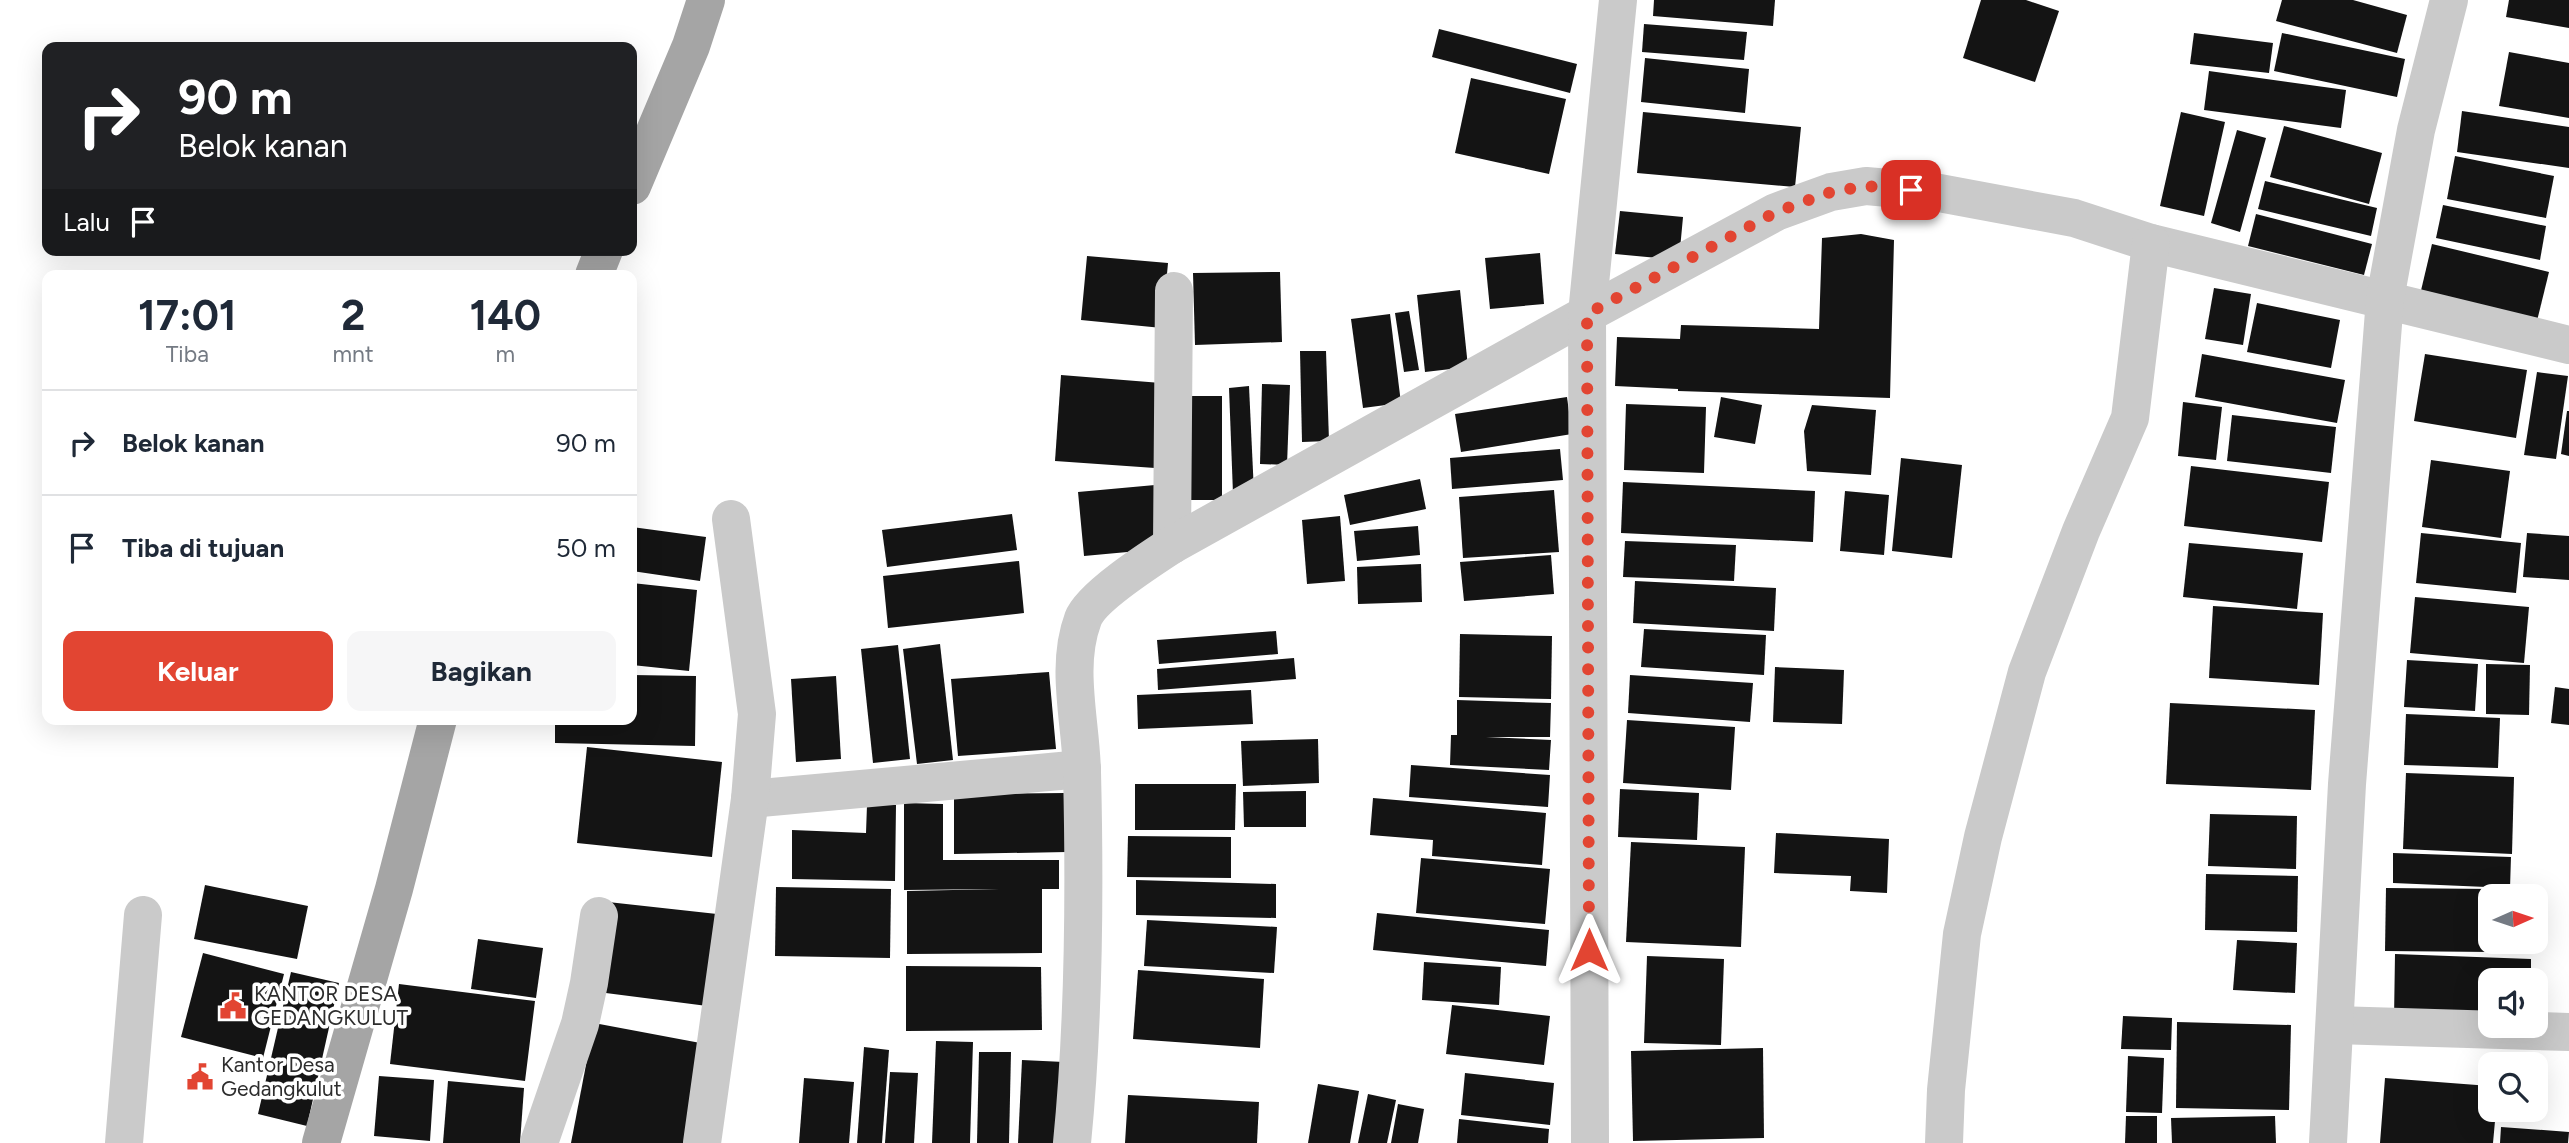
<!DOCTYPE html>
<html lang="id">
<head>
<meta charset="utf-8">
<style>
	body { margin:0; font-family:Figtree,sans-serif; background:#f6f6f7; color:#1f2937; height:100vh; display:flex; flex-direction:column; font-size:26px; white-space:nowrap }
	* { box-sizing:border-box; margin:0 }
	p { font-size:23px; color:#747a83 }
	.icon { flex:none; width:38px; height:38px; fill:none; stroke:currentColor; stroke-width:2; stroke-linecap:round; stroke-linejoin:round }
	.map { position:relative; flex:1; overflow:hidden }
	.side { position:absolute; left:42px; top:270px; width:595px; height:455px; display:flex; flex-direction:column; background:#fff; border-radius:14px; box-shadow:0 7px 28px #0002 }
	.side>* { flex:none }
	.guide { position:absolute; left:42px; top:42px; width:595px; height:214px; border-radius:14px; box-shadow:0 7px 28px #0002; background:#202124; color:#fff; overflow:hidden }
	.needle { width:46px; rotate:87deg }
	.tools { position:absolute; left:2478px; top:884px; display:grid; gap:14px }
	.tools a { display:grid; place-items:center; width:70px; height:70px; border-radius:14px; background:#fff; box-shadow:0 7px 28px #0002; font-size:35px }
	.pin { position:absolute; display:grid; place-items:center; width:60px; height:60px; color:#fff; margin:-30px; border-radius:14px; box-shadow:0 4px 10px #0006 }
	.me { position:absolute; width:77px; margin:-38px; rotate:0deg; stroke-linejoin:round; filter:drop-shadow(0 0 5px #0008) }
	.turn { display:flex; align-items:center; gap:24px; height:147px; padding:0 21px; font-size:32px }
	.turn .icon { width:91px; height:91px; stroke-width:2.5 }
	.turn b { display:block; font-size:49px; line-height:60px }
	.then { display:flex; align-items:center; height:66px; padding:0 21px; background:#0003; gap:14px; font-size:26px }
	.eta { display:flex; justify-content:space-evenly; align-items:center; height:119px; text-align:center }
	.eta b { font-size:42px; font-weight:700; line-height:49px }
	.action { display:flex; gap:14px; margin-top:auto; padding:14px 21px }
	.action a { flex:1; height:80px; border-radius:14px; background:#e24532; color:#fff; font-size:28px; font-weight:700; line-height:80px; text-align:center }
	.action a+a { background:#f6f6f7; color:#1f2937 }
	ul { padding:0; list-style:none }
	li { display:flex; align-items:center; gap:21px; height:105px; padding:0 21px; border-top:2px solid #e0e1e3 }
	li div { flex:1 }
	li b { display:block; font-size:26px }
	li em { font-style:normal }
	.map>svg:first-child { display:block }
</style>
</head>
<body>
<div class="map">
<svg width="2569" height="1143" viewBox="0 0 2569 1143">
	<rect width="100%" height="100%" fill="#fff"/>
	<g fill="#141414">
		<polygon points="1654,0 1775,0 1773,26 1653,16"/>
		<polygon points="1981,0 2026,0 2059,11 2035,82 1963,58"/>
		<polygon points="2282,0 2353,0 2407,15 2397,53 2276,21"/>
		<polygon points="2509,0 2569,0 2569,28 2506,17"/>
		<polygon points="1644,24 1747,32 1744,60 1642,52"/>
		<polygon points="1439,29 1577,64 1570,93 1432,57"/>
		<polygon points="2194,33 2273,43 2269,73 2190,64"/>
		<polygon points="2282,33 2405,59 2397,97 2274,71"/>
		<polygon points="2509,52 2569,63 2569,118 2499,106"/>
		<polygon points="1645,58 1749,69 1745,113 1641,102"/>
		<polygon points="2209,71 2346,90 2341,128 2204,110"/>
		<polygon points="1471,78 1566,99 1549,174 1455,153"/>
		<polygon points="2462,111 2569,127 2569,168 2457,152"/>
		<polygon points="1643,112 1801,127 1795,187 1637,173"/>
		<polygon points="2181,112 2225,122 2204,216 2160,206"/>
		<polygon points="2284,126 2382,153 2369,204 2270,177"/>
		<polygon points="2237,130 2266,138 2240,232 2211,223"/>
		<polygon points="2455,156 2554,176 2546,218 2447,199"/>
		<polygon points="2265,181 2377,208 2371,236 2258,209"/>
		<polygon points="2443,205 2546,226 2540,260 2436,238"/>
		<polygon points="1620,211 1683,217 1679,260 1615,254"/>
		<polygon points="2256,214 2372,244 2364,275 2248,246"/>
		<polygon points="1861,234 1894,240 1890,398 1678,391 1678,389 1615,386 1617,337 1680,339 1681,325 1819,329 1822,238"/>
		<polygon points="2432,244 2549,272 2536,325 2419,299"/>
		<polygon points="1540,253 1544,304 1490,309 1485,258"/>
		<polygon points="1087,256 1168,263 1162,328 1081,320"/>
		<polygon points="1280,272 1282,342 1195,345 1193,273"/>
		<polygon points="2214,288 2251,294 2243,345 2205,339"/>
		<polygon points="1460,290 1468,367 1425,372 1417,295"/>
		<polygon points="2257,303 2340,320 2331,368 2247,352"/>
		<polygon points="1409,311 1419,370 1404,372 1395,313"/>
		<polygon points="1390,314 1401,403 1363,408 1351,319"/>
		<polygon points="1300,351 1326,351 1329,441 1302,442"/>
		<polygon points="2202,354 2345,380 2337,423 2195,397"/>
		<polygon points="2425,354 2527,370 2516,438 2414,421"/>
		<polygon points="2537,372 2568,376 2556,459 2524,455"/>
		<polygon points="1061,375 1161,383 1155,468 1055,461"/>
		<polygon points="1262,384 1290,385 1287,465 1260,464"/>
		<polygon points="1249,386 1254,493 1233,494 1229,388"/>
		<rect x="1180" y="396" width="42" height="104"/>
		<polygon points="1567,397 1572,434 1461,452 1455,414"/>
		<polygon points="1721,397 1762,405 1755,444 1714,437"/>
		<polygon points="2183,402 2222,407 2216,460 2178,456"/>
		<polygon points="1626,404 1706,407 1704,473 1624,470"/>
		<polygon points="1812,405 1876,410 1871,475 1807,471 1804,431"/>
		<polygon points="2567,411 2569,411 2569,456 2561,454"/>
		<polygon points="2232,415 2336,427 2331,473 2227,461"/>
		<polygon points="1560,449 1563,480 1452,489 1450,458"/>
		<polygon points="1901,458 1962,465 1952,558 1892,551"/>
		<polygon points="2431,460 2510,471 2501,538 2422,527"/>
		<polygon points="2191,466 2329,482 2322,542 2184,526"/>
		<polygon points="1420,479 1426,509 1350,525 1344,495"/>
		<polygon points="1623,482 1815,491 1813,542 1621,533"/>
		<polygon points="1155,485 1160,549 1084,556 1078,492"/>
		<polygon points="1554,490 1559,552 1463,558 1459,497"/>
		<polygon points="1845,491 1889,495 1884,555 1840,551"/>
		<polygon points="1012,514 1017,550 887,567 882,530"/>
		<polygon points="1340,516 1345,581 1307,584 1302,520"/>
		<polygon points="1418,526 1420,555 1357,561 1354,531"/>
		<polygon points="632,527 706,537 700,581 632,571"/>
		<polygon points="2421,533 2521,543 2516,593 2416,583"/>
		<polygon points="2527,533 2569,536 2569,580 2523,577"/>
		<polygon points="1625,541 1736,545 1734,581 1623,577"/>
		<polygon points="2189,543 2303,553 2297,609 2183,597"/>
		<polygon points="1551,555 1554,594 1464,601 1460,562"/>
		<polygon points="1019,561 1024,613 888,628 883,576"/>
		<polygon points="1421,564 1422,602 1358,604 1357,567"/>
		<polygon points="1635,581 1776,588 1774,631 1633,623"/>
		<polygon points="632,583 697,590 689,671 632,665"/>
		<polygon points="2415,597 2529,607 2524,663 2410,653"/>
		<polygon points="2213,606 2323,613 2319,685 2209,678"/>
		<polygon points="1644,629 1766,635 1764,675 1641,667"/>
		<polygon points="1276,631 1278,654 1159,664 1157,640"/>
		<polygon points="1460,634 1552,636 1551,699 1459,697"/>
		<polygon points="940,644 953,760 917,764 903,649"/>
		<polygon points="898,645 910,759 873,763 861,649"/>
		<polygon points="1294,658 1296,679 1158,690 1157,669"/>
		<polygon points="2407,660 2478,664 2475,711 2404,707"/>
		<polygon points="2486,664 2530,665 2529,715 2486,714"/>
		<polygon points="1775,667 1844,670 1842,724 1773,722"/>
		<polygon points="1049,672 1056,749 958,756 951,679"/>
		<polygon points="632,675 696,676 695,746 555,743 555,719 632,719"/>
		<polygon points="1630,675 1753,683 1750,722 1628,713"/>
		<polygon points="836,676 841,759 796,762 791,679"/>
		<polygon points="2555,687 2569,689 2569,725 2551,723"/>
		<polygon points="1251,690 1253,724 1138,729 1137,695"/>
		<polygon points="1457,700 1551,703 1550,737 1486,737 1551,740 1549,770 1450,765 1451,735 1457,735"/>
		<polygon points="2170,703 2315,710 2311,790 2166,784"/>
		<polygon points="2406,714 2500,718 2498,768 2404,765"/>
		<polygon points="1627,720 1735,727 1731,790 1623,783"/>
		<polygon points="1318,739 1319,783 1243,786 1241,741"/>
		<polygon points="587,747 722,762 712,857 577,843"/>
		<polygon points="1411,765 1550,775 1548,807 1409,797"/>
		<polygon points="2406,773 2514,777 2512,854 2403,849"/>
		<polygon points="1135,784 1236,784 1235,830 1135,830"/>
		<polygon points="1620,789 1699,793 1697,840 1618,837"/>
		<polygon points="1306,791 1306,827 1244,827 1243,792"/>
		<polygon points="1066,793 1067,852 954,854 954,794"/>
		<polygon points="1373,798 1546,813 1542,865 1432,856 1433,840 1370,835"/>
		<polygon points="904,803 943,804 943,860 1059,860 1059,889 1042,889 1042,953 907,954 907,891 999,889 904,890"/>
		<polygon points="867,805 896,805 895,881 792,879 792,830 866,833"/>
		<polygon points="2210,814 2297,816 2296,869 2208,866"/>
		<polygon points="1776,833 1889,839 1887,893 1850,891 1851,876 1774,873"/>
		<polygon points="1128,836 1231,837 1231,878 1127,877"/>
		<polygon points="1631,842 1745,847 1741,947 1626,942"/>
		<polygon points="2393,853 2511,857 2510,888 2393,883"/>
		<polygon points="1421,858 1550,869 1545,924 1416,913"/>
		<polygon points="2206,874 2298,876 2297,932 2205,930"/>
		<polygon points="1136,880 1276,884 1276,918 1136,915"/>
		<polygon points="205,885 308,906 297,959 194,939"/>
		<polygon points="776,887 891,889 890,958 775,956"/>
		<polygon points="2386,888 2492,889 2491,952 2385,951"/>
		<polygon points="608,902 726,915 715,1007 598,992"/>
		<polygon points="1377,913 1549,930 1546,966 1373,950"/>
		<polygon points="1147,920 1277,927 1274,973 1144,966"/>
		<polygon points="478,939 543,948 536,998 471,989"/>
		<polygon points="2237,940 2297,943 2295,993 2233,990"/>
		<polygon points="203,953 284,974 263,1058 181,1037"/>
		<polygon points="2395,954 2531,959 2531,980 2490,980 2490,1023 2394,1020"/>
		<polygon points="1647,956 1724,959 1721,1045 1644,1043"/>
		<polygon points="1424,962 1501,967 1499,1005 1422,1000"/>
		<polygon points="906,966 1041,967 1042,1030 906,1031"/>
		<polygon points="1138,970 1264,979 1260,1048 1133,1039"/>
		<polygon points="291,972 339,983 307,1126 258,1114"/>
		<polygon points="399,984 535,1001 525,1081 390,1064"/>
		<polygon points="1452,1005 1550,1016 1544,1065 1446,1054"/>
		<polygon points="2123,1016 2172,1018 2171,1050 2121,1049"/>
		<polygon points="2177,1022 2291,1025 2289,1110 2176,1108"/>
		<polygon points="594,1023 711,1045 693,1143 571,1143"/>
		<polygon points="936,1041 973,1042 970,1143 932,1143"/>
		<polygon points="864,1047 889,1050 882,1143 857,1143"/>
		<polygon points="1763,1048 1764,1138 1633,1141 1631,1051"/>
		<polygon points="979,1052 1011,1052 1009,1143 977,1143"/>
		<polygon points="2128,1056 2164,1058 2162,1113 2126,1112"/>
		<polygon points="1022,1060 1064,1062 1059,1143 1018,1143"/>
		<polygon points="890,1072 918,1073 914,1143 885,1143"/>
		<polygon points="1465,1073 1554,1083 1550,1125 1461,1115"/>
		<polygon points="379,1076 434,1080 430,1141 374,1136"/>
		<polygon points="804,1078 854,1082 849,1143 799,1143"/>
		<polygon points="2385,1078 2490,1086 2490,1110 2496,1110 2493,1143 2380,1143"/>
		<polygon points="448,1081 524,1088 520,1143 443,1143"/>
		<polygon points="1318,1084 1359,1091 1350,1143 1308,1143"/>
		<polygon points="1368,1094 1396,1100 1387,1143 1358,1143"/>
		<polygon points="1128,1095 1259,1102 1257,1143 1125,1143"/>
		<polygon points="1398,1104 1424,1109 1418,1143 1391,1143"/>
		<polygon points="2126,1116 2157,1116 2157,1143 2125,1143"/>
		<polygon points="2275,1116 2276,1143 2172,1143 2171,1118"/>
		<polygon points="1459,1119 1549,1129 1548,1143 1457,1143"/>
		<polygon points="2501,1127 2569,1132 2568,1143 2500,1143"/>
	</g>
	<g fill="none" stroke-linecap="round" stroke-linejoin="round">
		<g stroke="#cacaca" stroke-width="38">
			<polyline points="1172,545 1174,291"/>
			<polyline points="750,799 1082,769"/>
			<polyline points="2335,1025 2569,1032"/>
			<polyline points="124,1143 143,915"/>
			<polyline points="539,1143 580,1024 589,983 599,916"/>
			<polyline points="702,1143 750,799 757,714 731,519"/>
			<path d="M1072 1143C1084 1022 1085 894 1082 772 1081 722 1065 667 1083 619 1091 597 1152 558 1172 545L1587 314 1776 212 1831 192 1866 186 1934 192 2074 218 2151 243 2569 345"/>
			<polyline points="1590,1143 1587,314 1618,0"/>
			<polyline points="1944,1143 1946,1090 1962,934 1983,837 2027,672 2081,531 2130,418 2151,243"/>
			<polyline points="2328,1143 2347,784 2385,299 2416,130 2449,0"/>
		</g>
		<g stroke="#a5a5a5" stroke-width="38">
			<polyline points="632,186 691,46 706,0"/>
			<polyline points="594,275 604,250"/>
			<polyline points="321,1143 394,889 438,719"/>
		</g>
	</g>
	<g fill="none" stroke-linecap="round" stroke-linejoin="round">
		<polyline stroke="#e24532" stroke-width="12" stroke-dasharray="0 21.6" points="1589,950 1587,314 1776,212 1831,192 1866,186 1911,190"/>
	</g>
	<defs>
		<g id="civic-bare" transform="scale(2.1)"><path d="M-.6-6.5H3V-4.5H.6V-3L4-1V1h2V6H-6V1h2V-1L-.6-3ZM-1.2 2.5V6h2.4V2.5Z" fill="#e24532" stroke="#fff" stroke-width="2.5" paint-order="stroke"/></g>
	</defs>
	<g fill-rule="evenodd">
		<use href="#civic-bare" x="233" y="1006"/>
		<use href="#civic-bare" x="200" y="1077"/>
	</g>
	<g text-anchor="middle" stroke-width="7" stroke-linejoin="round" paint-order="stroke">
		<g font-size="21" fill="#2d2d2d" stroke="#fff" text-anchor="start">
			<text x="254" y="1001">KANTOR DESA<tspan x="254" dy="24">GEDANGKULUT</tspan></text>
			<text x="221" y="1072">Kantor Desa<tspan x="221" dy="24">Gedangkulut</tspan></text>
		</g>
	</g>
</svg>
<div class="tools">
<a><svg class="needle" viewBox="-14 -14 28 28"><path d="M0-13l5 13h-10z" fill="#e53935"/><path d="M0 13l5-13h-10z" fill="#747a83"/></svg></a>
<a><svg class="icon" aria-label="sound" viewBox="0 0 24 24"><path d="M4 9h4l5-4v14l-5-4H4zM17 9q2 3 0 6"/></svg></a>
<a><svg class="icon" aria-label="search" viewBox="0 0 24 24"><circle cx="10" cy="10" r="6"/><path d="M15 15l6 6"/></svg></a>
</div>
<div class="pin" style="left:1911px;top:190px;background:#d93025"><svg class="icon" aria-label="arrive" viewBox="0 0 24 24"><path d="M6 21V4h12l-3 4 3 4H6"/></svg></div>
<svg class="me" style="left:1589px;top:950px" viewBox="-20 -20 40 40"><path d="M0-17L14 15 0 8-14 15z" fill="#e24532" stroke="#fff" stroke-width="4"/></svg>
<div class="guide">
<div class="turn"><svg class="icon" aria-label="right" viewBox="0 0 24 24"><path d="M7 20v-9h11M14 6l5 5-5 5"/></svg><div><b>90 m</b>Belok kanan</div></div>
<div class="then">Lalu<svg class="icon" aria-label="arrive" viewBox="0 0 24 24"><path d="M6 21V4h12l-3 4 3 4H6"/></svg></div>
</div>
<section class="side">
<div class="eta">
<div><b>17:01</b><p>Tiba</p></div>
<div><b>2</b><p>mnt</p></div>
<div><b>140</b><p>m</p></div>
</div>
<ul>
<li><svg class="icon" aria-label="right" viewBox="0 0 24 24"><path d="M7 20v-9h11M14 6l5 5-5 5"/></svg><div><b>Belok kanan</b></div><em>90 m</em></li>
<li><svg class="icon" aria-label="arrive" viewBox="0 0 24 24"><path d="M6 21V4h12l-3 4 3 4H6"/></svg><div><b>Tiba di tujuan</b></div><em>50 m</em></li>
</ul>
<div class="action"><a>Keluar</a><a>Bagikan</a></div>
</section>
</div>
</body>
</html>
